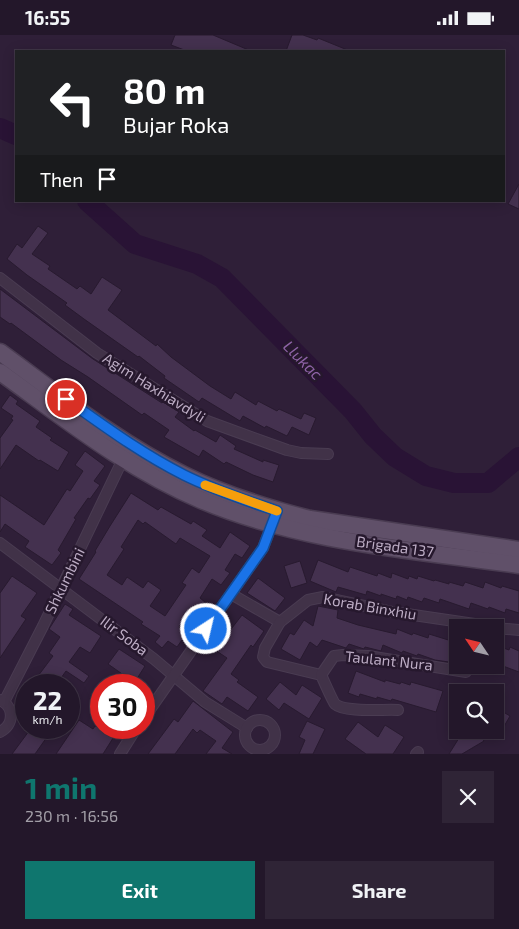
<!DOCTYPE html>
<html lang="en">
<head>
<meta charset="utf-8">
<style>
	body { margin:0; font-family:"Exo 2",sans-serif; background:#2f2436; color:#f1f3f6; height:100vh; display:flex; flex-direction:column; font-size:19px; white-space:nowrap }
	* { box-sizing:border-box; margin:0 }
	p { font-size:16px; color:#a39fa8 }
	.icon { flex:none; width:28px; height:28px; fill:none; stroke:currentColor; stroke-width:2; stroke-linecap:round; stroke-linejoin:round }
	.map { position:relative; height:719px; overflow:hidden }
	.sheet { display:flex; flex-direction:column; background:#23172a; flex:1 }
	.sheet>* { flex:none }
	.hud { position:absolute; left:15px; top:15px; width:490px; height:152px; border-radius:0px; box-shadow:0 2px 12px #0003,0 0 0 1px #403647; background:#202124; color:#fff; overflow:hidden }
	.needle { width:32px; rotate:305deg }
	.controls { position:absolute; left:449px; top:584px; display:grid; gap:10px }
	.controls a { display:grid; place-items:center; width:55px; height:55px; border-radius:0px; background:#23172a; box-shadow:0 2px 12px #0003,0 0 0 1px #403647; font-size:25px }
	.speed { position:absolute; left:15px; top:639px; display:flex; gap:10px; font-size:25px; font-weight:700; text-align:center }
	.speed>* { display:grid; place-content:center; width:65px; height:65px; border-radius:50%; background:#23172a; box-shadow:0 2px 12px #0003,0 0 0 1px #403647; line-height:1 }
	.speed small { font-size:12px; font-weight:400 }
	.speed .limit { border:8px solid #d22; background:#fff; color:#111 }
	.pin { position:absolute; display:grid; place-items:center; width:42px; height:42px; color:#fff; margin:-21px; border:2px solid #fff; border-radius:50%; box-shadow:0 1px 5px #0007 }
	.me { position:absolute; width:55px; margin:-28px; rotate:35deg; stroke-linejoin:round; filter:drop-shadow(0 0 4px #0008) }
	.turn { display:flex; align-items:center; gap:18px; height:105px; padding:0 25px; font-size:22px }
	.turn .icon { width:65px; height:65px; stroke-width:2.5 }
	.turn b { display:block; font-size:35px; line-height:42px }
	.then { display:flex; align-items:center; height:48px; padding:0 25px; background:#0003; gap:10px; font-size:19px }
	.round { display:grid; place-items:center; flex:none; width:52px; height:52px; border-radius:0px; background:#2f2436 }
	.overview { display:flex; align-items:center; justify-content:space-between; height:85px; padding:0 25px }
	h1 { font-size:30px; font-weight:700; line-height:38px; color:#0f766e }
	.cta { display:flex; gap:10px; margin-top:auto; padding:10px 25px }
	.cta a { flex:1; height:58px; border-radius:0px; background:#0f766e; color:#fff; font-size:20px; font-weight:700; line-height:58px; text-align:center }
	.cta a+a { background:#2f2436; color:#f1f3f6 }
	.status { display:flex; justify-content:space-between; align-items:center; height:35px; padding:0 25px; background:#23172a; direction:ltr }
	.status svg { height:14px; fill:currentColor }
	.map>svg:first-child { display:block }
</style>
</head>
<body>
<div class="status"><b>16:55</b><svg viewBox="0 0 49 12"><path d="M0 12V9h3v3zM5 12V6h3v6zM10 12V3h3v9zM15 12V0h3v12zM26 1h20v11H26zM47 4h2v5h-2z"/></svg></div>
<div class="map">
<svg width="519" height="719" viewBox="0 0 519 719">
	<rect width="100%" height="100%" fill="#2f1f38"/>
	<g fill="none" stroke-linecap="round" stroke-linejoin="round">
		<g stroke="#291335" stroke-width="20">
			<polyline points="0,93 16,100"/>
			<polyline points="87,166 135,209 197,229 222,243 353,376 373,401 395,422 426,441 454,448 488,448 519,422"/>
		</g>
	</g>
	<g fill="#44314f" stroke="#281a2f" fill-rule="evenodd">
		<polygon points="175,0 213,0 251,16 187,16 171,10"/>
		<polygon points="292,0 303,0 317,5 318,3 350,16 286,16"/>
		<polygon points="519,149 519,174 508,169"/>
		<polygon points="38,191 48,198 32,219 50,231 48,234 77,254 80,251 91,259 102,242 122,255 108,275 156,311 157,309 171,322 210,351 231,364 235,357 256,370 258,366 277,376 279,374 301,384 304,378 316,383 309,400 292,392 287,401 266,391 265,393 243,381 240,386 202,363 199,367 164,343 165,341 139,321 138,322 84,284 65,270 67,268 27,240 7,224 17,209 22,213"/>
		<polygon points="0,254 93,324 162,368 163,367 179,377 175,382 194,396 195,395 216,407 220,400 236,411 234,414 263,427 263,425 279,430 273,447 253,440 226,427 224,429 203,415 199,422 164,402 169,395 144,378 142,380 88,342 61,325 11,288 10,289 0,282"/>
		<polygon points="10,360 18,366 16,369 40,386 36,392 52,403 50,405 69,417 58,436 40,425 39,426 16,410 0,434 0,403 13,385 11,384 13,381 1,373"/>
		<polygon points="85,416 105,431 94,446 100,450 90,464 88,463 74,483 76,484 58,515 61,518 52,530 25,512 29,506 5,489 0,497 0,460 44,490 67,454 70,456 83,436 75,430"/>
		<path d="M131 458 158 475 161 472 191 489 193 486 207 495 202 501 220 513 230 497 250 511 242 523 235 519 225 535 230 538 221 550 212 544 200 563 205 567 197 578 192 575 179 592 187 598 177 612 168 606 162 613 155 607 160 601 141 589 143 587 79 544 96 517 95 516 110 491ZM138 485 143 489 145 487 176 509 180 503 210 521 199 538 192 533 182 548 186 550 165 581 150 571 161 555 148 546 143 553 127 542 122 550 107 540 124 514 121 512Z"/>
		<polygon points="318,525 348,537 350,532 377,541 378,538 391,543 392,538 408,544 409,541 417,544 418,541 434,546 435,545 449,549 449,547 463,551 465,547 483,553 485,547 501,553 502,551 519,556 519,578 506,574 505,578 489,572 488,574 471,568 469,574 440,564 439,568 424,563 422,567 408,562 407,565 397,561 396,564 381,559 381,561 367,556 366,560 338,552 336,557 310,546"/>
		<polygon points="300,526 307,548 291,553 284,531"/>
		<polygon points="12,541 37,558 21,581 26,584 0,623 0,558"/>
		<polygon points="258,543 285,563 275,576 247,558"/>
		<polygon points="65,569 73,574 69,580 101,601 90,618 80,612 69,627 89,641 84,648 66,636 56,650 50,650 38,641 53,621 49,618 60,602 49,594"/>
		<polygon points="318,571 338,575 337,583 358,590 396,599 397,594 412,600 413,598 428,603 429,599 458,608 458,626 451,624 449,627 435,625 418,619 417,621 403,616 402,618 383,610 381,616 365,612 364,614 349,609 346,613 322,605 317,612 310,607 300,625 281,614 290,598 294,600 304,585 313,591"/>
		<polygon points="242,580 264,596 253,612 251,610 231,639 239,645 237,647 258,662 248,676 227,662 222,669 203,656 227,623 215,615"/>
		<polygon points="495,610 509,615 510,612 519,616 519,637 495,628"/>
		<polygon points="119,614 145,631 133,650 119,650 125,641 108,629"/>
		<polygon points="356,636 385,647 385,645 400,649 401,647 410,650 411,647 443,656 436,677 392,664 391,666 377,662 377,664 360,659 359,662 348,658"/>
		<polygon points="280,647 296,660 302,650 322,663 309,684 284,668 279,675 266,664"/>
		<polygon points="193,666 233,697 222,713 232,719 206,719 216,706 200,695 197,698 193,694 175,719 148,719 174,684 178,687"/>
		<polygon points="495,672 510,681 502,695 495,691"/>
		<polygon points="79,685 93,694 95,691 98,692 120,692 103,719 56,719"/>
		<polygon points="307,686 325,694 313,719 299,719 305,705 299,702"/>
		<polygon points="358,687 378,702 385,690 404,702 393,719 366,719 345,704"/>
		<polygon points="32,692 54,692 35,719 12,719"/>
		<polygon points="464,695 477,695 484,706 462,719 449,719"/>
	</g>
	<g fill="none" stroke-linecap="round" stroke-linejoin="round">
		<g stroke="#4a3c52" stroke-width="12">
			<g id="minor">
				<polyline points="0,243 97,318 207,386 287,415 301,418 328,419"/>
				<polyline points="0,508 154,624 205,667 247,693"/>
				<polyline points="231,559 280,587 308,565 323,562 393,577 495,592"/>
				<path d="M280 587 265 613 263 622 267 627 321 640C324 646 332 665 335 669 345 678 384 674 398 675"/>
				<polyline points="495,593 519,595"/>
				<polyline points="321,640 334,621 343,620 368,621 466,637"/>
				<path d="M0 665C15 672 14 690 0 697"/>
				<polyline points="4,667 43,591 123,424"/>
				<polyline points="144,683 263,513 274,484"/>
				<circle cx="260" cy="700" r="15"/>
				<polyline points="120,719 137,692"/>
				<polyline points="416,719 418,717"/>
			</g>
		</g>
		<g stroke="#4a3c52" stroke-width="19">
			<g id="primary">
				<path d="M0 317C59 360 118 408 184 440 224 460 267 473 310 484L519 515"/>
				<path d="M0 337C64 383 127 434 201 465 300 507 413 515 519 530"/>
			</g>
		</g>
		<use href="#minor" stroke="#413248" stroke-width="10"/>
		<use href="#primary" stroke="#605069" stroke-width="16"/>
	</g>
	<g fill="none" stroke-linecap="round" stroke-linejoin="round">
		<g stroke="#114b97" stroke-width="12">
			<path id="route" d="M66 364C104 391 142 419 184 440 214 455 245 465 277 476L263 513 206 594"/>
		</g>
		<use href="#route" stroke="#1a73e8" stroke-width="9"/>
		<polyline stroke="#f59e0b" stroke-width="9" points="205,450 277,476"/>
	</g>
	<g text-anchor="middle" stroke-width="5" stroke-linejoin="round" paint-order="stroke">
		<g font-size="15" fill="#bdadc5" stroke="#26182d">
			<text transform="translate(154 353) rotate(32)" y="5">Agim Haxhiavdyli</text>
			<text transform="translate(395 512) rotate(8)" y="5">Brigada 137</text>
			<text transform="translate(65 546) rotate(-64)" y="5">Shkumbini</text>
			<text transform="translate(370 572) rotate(10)" y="5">Korab Binxhiu</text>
			<text transform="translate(124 601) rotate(37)" y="5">Ilir Soba</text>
			<text transform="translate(389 626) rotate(6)" y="5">Taulant Nura</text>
		</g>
		<g font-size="16" font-style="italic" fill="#8e63a7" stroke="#26182d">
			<text transform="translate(303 325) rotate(45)" y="6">Llukac</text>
		</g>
	</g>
</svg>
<div class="controls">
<a><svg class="needle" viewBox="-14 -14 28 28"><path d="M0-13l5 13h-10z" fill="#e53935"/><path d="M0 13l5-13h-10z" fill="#a39fa8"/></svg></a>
<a><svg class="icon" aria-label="search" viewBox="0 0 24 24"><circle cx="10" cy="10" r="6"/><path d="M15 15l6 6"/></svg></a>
</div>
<div class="speed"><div>22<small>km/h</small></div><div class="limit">30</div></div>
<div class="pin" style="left:66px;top:364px;background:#d93025"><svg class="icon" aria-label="arrive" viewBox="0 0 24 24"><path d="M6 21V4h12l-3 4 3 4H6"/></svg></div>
<svg class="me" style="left:206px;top:594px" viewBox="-20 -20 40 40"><circle r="17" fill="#1a73e8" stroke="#fff" stroke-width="3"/><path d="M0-11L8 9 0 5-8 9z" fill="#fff"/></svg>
<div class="hud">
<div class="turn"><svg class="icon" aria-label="left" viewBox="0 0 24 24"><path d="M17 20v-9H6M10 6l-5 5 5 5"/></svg><div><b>80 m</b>Bujar Roka</div></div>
<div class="then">Then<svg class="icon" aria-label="arrive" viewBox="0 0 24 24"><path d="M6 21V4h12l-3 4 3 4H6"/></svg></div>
</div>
</div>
<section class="sheet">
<div class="overview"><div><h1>1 min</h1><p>230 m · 16:56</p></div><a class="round"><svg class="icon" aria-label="close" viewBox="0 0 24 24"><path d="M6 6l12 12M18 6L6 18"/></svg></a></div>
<div class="cta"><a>Exit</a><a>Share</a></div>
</section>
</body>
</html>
